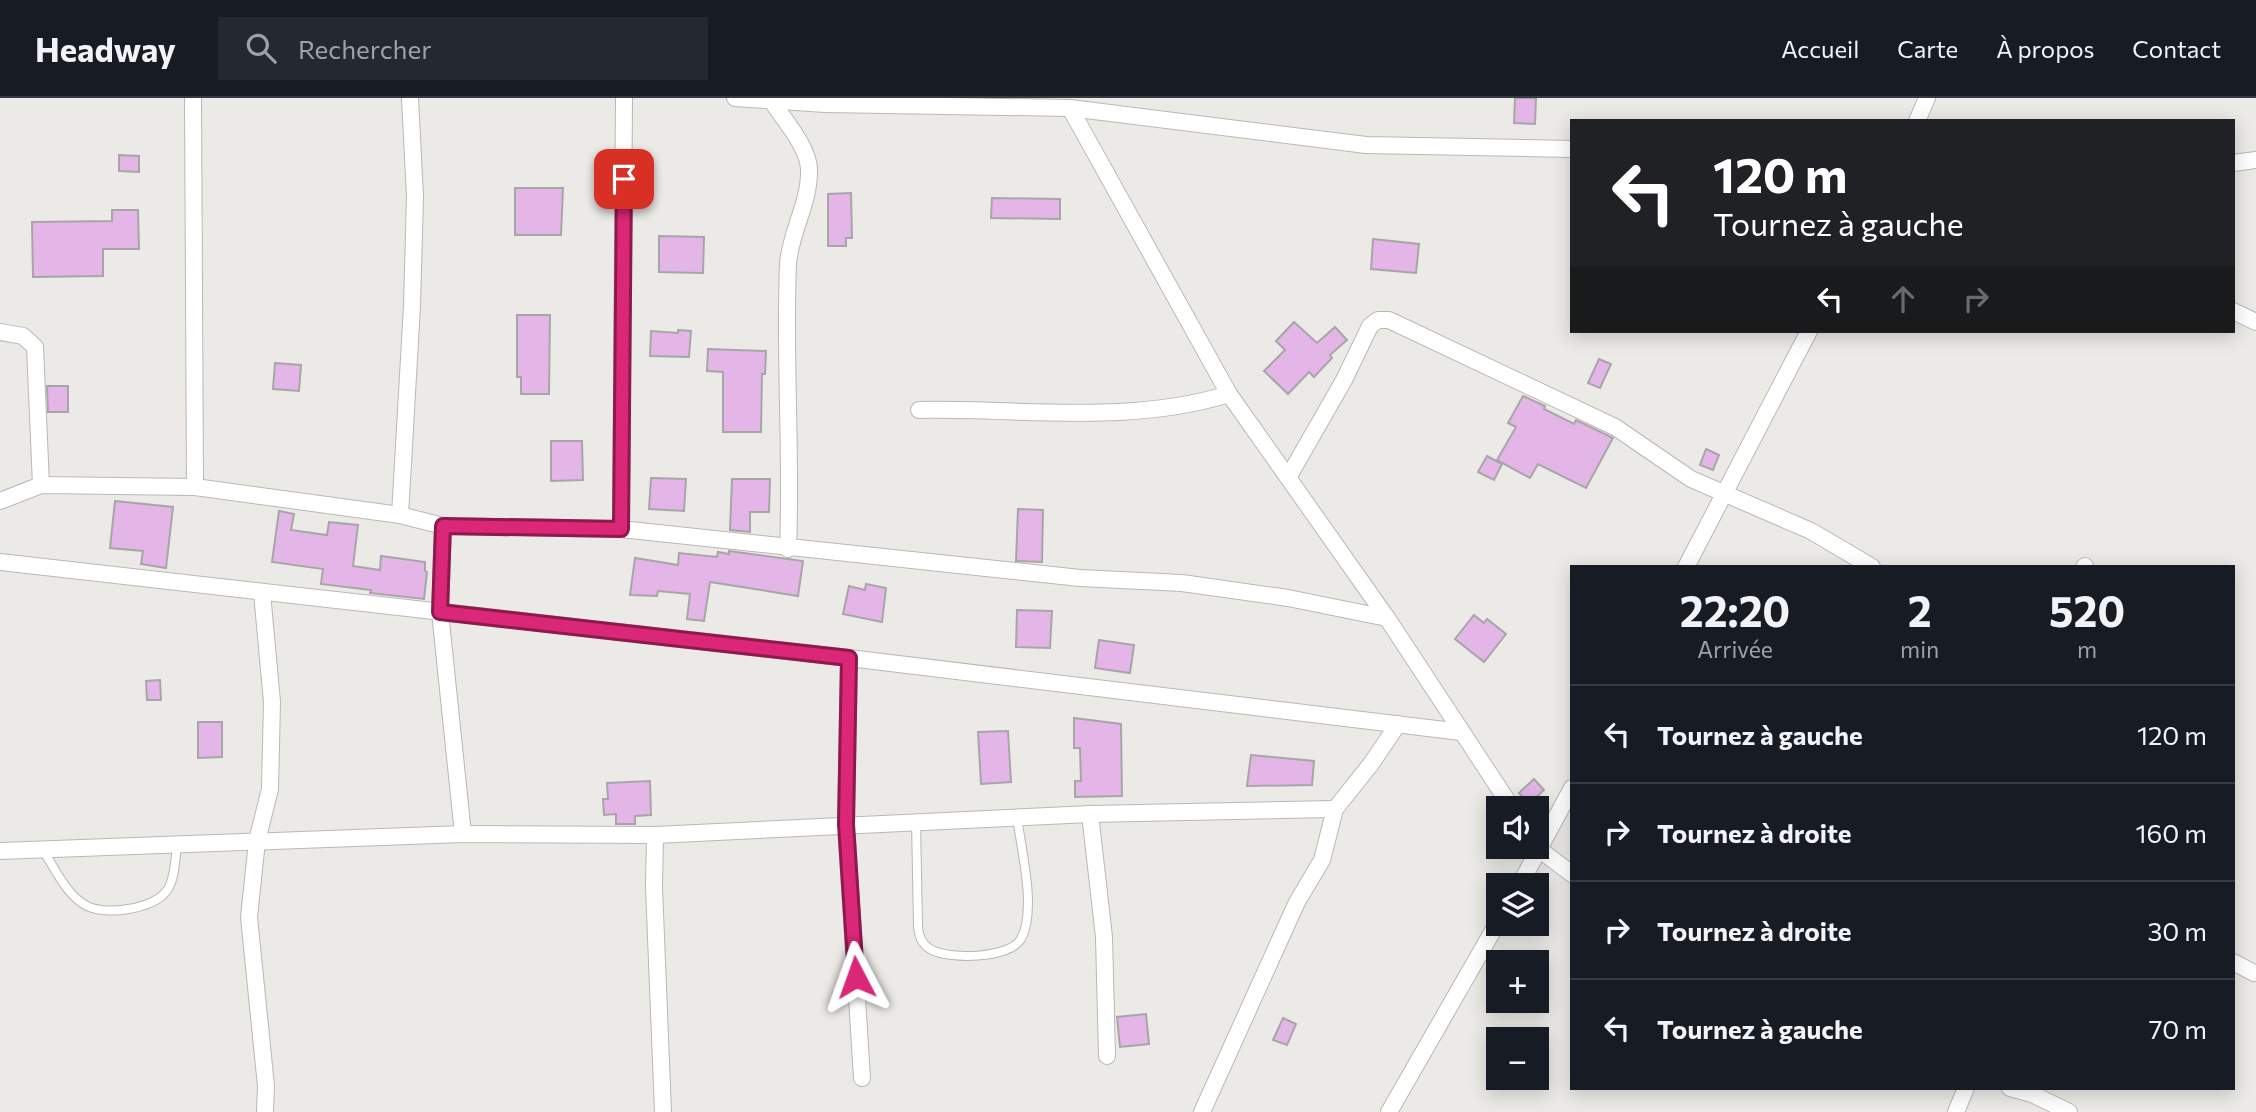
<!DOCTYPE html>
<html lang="fr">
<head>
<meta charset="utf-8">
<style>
	body { margin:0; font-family:Commissioner,sans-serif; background:#242831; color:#f1f3f6; height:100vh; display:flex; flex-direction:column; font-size:26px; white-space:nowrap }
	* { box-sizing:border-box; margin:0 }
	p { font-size:23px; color:#9ea1a6 }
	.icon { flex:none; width:38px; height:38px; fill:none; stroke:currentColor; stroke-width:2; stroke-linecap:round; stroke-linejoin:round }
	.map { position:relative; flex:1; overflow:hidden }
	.drawer { position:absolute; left:1570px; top:467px; width:665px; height:525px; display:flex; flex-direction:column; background:#171b24; border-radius:0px; box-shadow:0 4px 18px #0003 }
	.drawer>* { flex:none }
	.guide { position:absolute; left:1570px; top:21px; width:665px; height:214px; border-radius:0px; box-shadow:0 4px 18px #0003; background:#202124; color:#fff; overflow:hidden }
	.fabs { position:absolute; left:1486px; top:698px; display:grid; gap:14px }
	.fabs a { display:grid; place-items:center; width:63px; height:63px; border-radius:0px; background:#171b24; box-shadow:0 4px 18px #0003; font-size:35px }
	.pin { position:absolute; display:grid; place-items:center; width:60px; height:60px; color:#fff; margin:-30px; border-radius:14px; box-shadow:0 4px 10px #0006 }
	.me { position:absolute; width:77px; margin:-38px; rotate:356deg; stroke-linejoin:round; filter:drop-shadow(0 0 5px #0008) }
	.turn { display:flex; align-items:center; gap:24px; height:147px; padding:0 28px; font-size:32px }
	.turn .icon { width:91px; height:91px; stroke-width:2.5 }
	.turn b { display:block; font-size:49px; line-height:60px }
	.lanes { display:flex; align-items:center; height:66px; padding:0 28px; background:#0003; justify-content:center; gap:35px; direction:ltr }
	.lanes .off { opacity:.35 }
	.eta { display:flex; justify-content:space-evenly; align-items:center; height:119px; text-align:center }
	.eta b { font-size:42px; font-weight:700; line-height:49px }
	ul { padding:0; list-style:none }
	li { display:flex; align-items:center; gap:21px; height:98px; padding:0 28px; border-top:2px solid #363941 }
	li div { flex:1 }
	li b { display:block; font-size:26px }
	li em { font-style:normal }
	header { display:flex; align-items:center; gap:42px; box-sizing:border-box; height:98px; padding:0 35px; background:#171b24; border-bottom:2px solid #363941 }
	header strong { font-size:33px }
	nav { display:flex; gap:38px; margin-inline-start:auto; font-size:24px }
	.search { width:490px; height:63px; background:#242831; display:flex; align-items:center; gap:18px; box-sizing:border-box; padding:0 24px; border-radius:0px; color:#9ea1a6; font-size:26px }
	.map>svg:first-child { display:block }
</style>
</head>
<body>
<header>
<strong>Headway</strong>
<div class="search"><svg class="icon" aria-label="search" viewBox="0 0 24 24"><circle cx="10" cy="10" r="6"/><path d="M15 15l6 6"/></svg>Rechercher</div>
<nav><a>Accueil</a><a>Carte</a><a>À propos</a><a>Contact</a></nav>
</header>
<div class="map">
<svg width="2256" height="1014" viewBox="0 0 2256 1014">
	<rect width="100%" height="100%" fill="#eceae7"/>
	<g fill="#e3b6e7" stroke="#a8a5a8" stroke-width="2">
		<polygon points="1515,0 1536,0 1535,26 1514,25"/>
		<polygon points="119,57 139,58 139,74 119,73"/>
		<polygon points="515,90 563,90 561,137 515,137"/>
		<polygon points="851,95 852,140 846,140 846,148 828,148 828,96"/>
		<polygon points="992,100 1060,101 1060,121 991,120"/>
		<polygon points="112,112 138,112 139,151 103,151 103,178 33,179 32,124 112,123"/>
		<polygon points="659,138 704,139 703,175 659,174"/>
		<polygon points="1373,141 1419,146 1416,175 1371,171"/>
		<polygon points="517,217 550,217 549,296 521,296 521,279 517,279"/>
		<polygon points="1294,224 1317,245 1335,229 1347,242 1330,257 1332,260 1314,279 1309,274 1288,296 1264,273 1285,252 1276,243"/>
		<polygon points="678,232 691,233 689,259 650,258 651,233 678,235"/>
		<polygon points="708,251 766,253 765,276 762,276 761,334 723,334 723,274 707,273"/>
		<polygon points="1599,261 1611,266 1600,290 1588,285"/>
		<polygon points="275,265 301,267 299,293 273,291"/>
		<polygon points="47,288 68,288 68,314 48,314"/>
		<polygon points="1523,298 1545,308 1544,311 1574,326 1576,322 1613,340 1586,390 1538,366 1530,380 1497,362 1516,329 1508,325"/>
		<polygon points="551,343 582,343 583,382 551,383"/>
		<polygon points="1706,351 1719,357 1713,372 1700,367"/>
		<polygon points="1487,358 1502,366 1494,382 1478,374"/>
		<polygon points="651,380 686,381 684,413 649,411"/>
		<polygon points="732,381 770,381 769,414 750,414 750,434 730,432"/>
		<polygon points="115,403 173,409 166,470 141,466 143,453 110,450"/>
		<polygon points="1018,411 1043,412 1042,464 1016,463"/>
		<polygon points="279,413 294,416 291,432 327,437 329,424 358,427 353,468 380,472 381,458 425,464 425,473 427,474 424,501 370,495 371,492 321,486 323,471 272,464"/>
		<polygon points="729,453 803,463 798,498 710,484 704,523 687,521 690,496 658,493 657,498 630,497 635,460 678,467 679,455 717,459 718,454 729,456"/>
		<polygon points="866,486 886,490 882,524 843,516 849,488 865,492"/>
		<polygon points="1017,512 1052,513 1050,550 1016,549"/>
		<polygon points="1474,517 1484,525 1487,521 1506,536 1484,564 1455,541"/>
		<polygon points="1099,542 1134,547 1130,575 1095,570"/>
		<polygon points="160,582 161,602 147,602 146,583"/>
		<polygon points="1074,620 1121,626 1122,698 1075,699 1075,683 1081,683 1080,650 1074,650"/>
		<polygon points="198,624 222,624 222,659 198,660"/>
		<polygon points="1008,633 1011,684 981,686 978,634"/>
		<polygon points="1251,657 1314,663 1312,687 1247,688"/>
		<polygon points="1534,681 1544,692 1529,706 1519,695"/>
		<polygon points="650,683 651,717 635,718 635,726 616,726 616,716 604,717 603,701 608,701 607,685"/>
		<polygon points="1146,916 1149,946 1120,949 1117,919"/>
		<polygon points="1283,920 1296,926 1287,947 1273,942"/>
	</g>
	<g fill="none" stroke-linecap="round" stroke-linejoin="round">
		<g stroke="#bab8b5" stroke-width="10">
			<g id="service">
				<path d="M916 723 918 828C919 838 921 845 930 851 948 862 1009 861 1021 841 1037 812 1021 751 1017 719"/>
				<path d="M43 752C55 771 67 798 87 808 107 818 155 811 168 791 175 780 175 761 177 748"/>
			</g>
		</g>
		<g stroke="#bab8b5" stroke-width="18">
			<g id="minor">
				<polyline points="193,0 195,389"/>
				<polyline points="735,0 825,6 1070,10 1366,47 1572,51"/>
				<path d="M771 2C783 21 809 49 809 72 810 104 790 135 788 166 784 261 792 356 788 451"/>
				<polyline points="1070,10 1229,296 1387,520 1512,710"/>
				<polyline points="1917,23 1927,0"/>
				<polyline points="2233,65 2256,62"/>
				<polyline points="2233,213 2256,224"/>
				<polyline points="0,234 23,238 35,249 41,387"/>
				<path d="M919 312C1021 310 1129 327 1229 296"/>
				<polyline points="1289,378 1344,282 1370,228 1378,222 1389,222 1615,329 1691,381 1811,433 1872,469"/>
				<polyline points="0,403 41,387 195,389 400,417 443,428 621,431 1080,480 1182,485 1288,500 1387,520"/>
				<polyline points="400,417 412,208 415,99 410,0"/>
				<polyline points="443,428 440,514 463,736"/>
				<polyline points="621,431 624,0"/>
				<polyline points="0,464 849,560 1461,634"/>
				<polyline points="1686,469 1809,233"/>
				<polyline points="2084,469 2085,468"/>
				<polyline points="262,495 272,604 270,691 257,743 249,819 266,988 265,1014"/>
				<polyline points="849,560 846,726 862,980"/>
				<polyline points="1090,716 1104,839 1107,958"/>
				<polyline points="655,737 654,789 663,1014"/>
				<polyline points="1536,749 1572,776"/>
				<polyline points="0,753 463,736 655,737 1090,716 1335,711"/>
				<polyline points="1519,788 1572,690"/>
				<polyline points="2233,864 2254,875"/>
				<polyline points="2010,990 2032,996 2069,1014"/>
				<polyline points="1202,1014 1297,804 1322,762 1335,711 1371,666 1398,626"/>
				<polyline points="1389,1014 1498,824"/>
				<polyline points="1956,1014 1966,990"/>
			</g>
		</g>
		<use href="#service" stroke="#fff" stroke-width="8"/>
		<use href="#minor" stroke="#fff" stroke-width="16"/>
	</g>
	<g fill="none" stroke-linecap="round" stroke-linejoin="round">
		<g stroke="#8e194d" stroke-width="18">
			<polyline id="route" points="624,81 621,431 443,428 440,514 849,560 846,726 856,879"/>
		</g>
		<use href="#route" stroke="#db2777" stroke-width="12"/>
	</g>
</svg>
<div class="fabs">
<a><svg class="icon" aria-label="sound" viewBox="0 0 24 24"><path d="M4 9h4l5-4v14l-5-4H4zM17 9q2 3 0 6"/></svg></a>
<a><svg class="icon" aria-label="layers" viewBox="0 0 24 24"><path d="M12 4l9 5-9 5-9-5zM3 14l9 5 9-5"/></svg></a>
<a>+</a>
<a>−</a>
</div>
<div class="pin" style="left:624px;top:81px;background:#d93025"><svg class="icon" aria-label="arrive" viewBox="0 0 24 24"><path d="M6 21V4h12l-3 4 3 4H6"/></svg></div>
<svg class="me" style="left:856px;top:879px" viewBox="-20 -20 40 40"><path d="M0-17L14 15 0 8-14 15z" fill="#db2777" stroke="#fff" stroke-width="4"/></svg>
<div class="guide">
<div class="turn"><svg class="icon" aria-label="left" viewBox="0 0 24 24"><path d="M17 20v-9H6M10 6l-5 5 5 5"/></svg><div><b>120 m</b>Tournez à gauche</div></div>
<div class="lanes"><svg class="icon" aria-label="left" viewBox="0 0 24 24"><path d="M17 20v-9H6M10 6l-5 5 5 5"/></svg><svg class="icon off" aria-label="ahead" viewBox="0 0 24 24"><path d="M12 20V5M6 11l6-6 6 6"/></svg><svg class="icon off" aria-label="right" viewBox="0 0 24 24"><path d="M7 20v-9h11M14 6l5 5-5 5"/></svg></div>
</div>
<section class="drawer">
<div class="eta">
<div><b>22:20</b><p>Arrivée</p></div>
<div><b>2</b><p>min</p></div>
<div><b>520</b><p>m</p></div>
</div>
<ul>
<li><svg class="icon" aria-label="left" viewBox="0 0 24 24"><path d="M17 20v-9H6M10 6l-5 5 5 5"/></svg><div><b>Tournez à gauche</b></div><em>120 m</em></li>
<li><svg class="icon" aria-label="right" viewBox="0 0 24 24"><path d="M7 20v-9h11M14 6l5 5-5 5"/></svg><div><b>Tournez à droite</b></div><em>160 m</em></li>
<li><svg class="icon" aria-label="right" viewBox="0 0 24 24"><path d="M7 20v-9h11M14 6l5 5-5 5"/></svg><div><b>Tournez à droite</b></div><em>30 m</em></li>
<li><svg class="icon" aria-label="left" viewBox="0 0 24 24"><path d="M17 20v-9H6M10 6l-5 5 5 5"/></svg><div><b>Tournez à gauche</b></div><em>70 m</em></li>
</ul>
</section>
</div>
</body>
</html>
